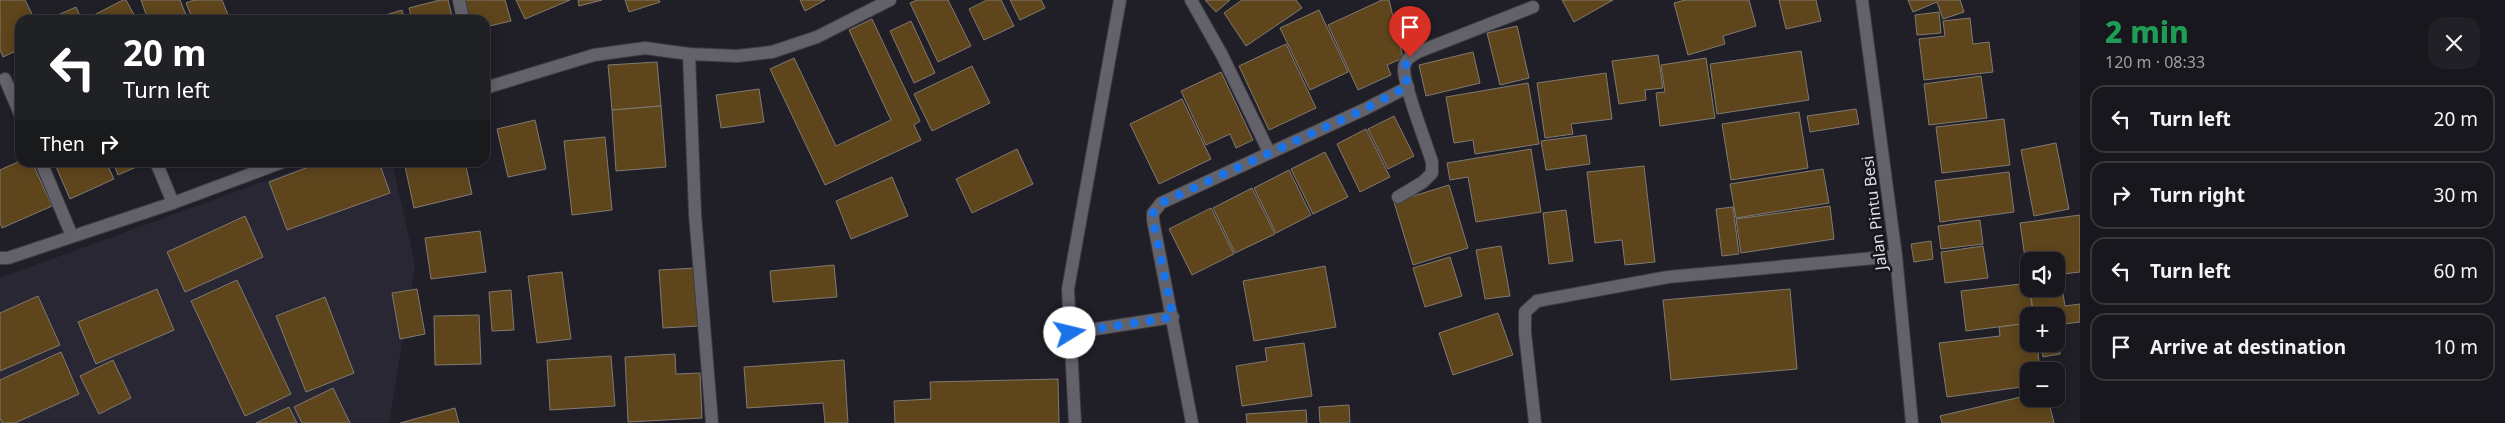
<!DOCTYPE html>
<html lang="en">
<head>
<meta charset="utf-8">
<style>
	body { margin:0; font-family:"Noto Sans",sans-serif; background:#212026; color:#f1f3f6; height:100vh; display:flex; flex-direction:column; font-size:19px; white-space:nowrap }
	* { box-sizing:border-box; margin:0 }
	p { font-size:16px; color:#9f9fa4 }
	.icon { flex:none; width:28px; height:28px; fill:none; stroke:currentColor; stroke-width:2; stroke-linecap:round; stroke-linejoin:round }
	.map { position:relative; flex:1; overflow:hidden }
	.sheet { display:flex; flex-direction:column; background:#18171d; width:425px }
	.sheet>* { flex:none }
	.hud { position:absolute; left:15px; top:15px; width:475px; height:152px; border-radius:15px; box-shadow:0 2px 12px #0003,0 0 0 1px #36363b; background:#202124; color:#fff; overflow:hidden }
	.buttons { position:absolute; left:2020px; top:252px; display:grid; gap:10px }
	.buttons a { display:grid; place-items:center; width:45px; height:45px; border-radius:10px; background:#18171d; box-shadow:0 2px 12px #0003,0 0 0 1px #36363b; font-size:25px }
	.pin { position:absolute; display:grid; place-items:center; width:42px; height:42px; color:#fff; margin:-51px -21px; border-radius:50% 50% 50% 0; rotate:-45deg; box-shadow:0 0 5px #0007 }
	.pin .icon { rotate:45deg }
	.me { position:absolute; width:55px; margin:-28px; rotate:81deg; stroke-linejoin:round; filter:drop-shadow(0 0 4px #0008) }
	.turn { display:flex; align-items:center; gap:18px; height:105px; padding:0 25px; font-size:22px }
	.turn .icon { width:65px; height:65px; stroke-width:2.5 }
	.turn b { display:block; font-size:35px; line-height:42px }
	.then { display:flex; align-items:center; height:48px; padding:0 25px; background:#0003; gap:10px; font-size:19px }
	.round { display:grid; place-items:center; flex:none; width:52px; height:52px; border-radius:15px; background:#212026 }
	.headline { display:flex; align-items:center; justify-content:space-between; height:85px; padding:0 25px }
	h1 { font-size:30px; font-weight:800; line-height:38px; color:#1e9e55 }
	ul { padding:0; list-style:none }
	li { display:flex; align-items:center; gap:15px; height:68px; margin:0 10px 8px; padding:0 15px; border:2px solid #36363b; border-radius:15px }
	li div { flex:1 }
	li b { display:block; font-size:19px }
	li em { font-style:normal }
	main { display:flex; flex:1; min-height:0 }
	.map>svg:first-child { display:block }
</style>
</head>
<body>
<main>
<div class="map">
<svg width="2080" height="423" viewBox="0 0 2080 423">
	<rect width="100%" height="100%" fill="#201f27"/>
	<polygon fill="#292734" points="314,163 392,163 415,264 389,423 0,423 0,278"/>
	<g fill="#5e451c" stroke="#807a72">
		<polygon points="0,0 25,0 35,20 20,20 20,49 3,57 0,50"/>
		<polygon points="123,0 126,0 137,20 95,20 92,16"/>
		<polygon points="141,0 180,0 188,20 148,20"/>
		<polygon points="194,0 222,0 230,20 193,20 186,3"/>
		<polygon points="440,0 448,0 453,20 412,20 409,8"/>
		<polygon points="464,0 505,0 511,21 485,27 485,20 469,20"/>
		<polygon points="516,0 570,0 525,19"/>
		<polygon points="578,0 602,0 579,6"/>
		<polygon points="625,0 659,0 660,2 629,12"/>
		<polygon points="800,0 825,0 805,11"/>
		<polygon points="917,0 948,0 971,46 938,62 910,3"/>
		<polygon points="987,0 1001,0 1014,26 984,40 969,9"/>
		<polygon points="1010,0 1041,0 1045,8 1020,20"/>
		<polygon points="1205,0 1230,0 1216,12"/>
		<polygon points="1242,0 1296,0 1302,8 1246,46 1224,13"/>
		<polygon points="1382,0 1389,0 1403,58 1387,65 1391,75 1358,90 1328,25"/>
		<polygon points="1562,0 1613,0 1574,22"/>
		<polygon points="1685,0 1749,0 1756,26 1723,36 1725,44 1688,55 1674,3"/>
		<polygon points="1779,0 1816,0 1821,21 1786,29"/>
		<polygon points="1908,0 1960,0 1964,12 1943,19 1937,2 1913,12"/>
		<polygon points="76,7 82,20 47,20"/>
		<polygon points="402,10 405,20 369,20"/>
		<polygon points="1319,10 1348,72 1310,90 1280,28"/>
		<polygon points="1939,12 1941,33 1917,35 1915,15"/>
		<polygon points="1970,18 1973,44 1989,42 1993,72 1924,80 1919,39 1945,36 1943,21"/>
		<polygon points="872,19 920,121 914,125 921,140 825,185 770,69 794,58 836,146 891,120 849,30"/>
		<polygon points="911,21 935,73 914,83 890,31"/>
		<polygon points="1517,26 1529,78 1500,85 1487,33"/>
		<polygon points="1286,44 1316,108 1269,130 1239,66"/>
		<polygon points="1801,51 1809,100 1717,114 1710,64"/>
		<polygon points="1473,52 1480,83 1426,96 1419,65"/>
		<polygon points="1658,55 1663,88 1645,90 1646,100 1619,104 1612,61"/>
		<polygon points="1706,58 1715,118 1660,126 1656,93 1665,92 1661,65"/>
		<polygon points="657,62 661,106 612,110 608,65"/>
		<polygon points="972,66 990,103 932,131 914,94"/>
		<polygon points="1221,72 1253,140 1236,148 1230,134 1206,145 1181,91"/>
		<polygon points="1606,73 1612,119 1571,124 1573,134 1545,138 1537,83"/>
		<polygon points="1981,76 1987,118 1929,125 1924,84"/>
		<polygon points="1528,83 1539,144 1475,154 1473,140 1454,143 1446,97"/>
		<polygon points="759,89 764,122 721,128 716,95"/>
		<polygon points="1182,99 1211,159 1159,184 1130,124"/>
		<polygon points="661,106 666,167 616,171 612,110"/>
		<polygon points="1856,109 1859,124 1810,132 1807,116"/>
		<polygon points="1799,112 1808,168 1731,180 1722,124"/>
		<polygon points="1394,116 1414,156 1388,169 1368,129"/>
		<polygon points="2004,119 2010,165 1942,173 1936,127"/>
		<polygon points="535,120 546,169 508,177 497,129"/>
		<polygon points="1366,129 1390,177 1360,192 1337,144"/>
		<polygon points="1586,135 1590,164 1546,170 1541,141"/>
		<polygon points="605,137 612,210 572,215 564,141"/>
		<polygon points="2056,143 2069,209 2034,216 2021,150"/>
		<polygon points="1017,149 1033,184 972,213 956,179"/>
		<polygon points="1531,149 1541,212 1476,222 1468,177 1450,180 1447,163"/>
		<polygon points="1325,152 1348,197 1313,214 1291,169"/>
		<polygon points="20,161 20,162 32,162 52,206 2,228 0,223 0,170"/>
		<polygon points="54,162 106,162 114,179 70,199"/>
		<polygon points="113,162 148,162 118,175"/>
		<polygon points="322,162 379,162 390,193 287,230 269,182"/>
		<polygon points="404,162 465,162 472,194 414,208"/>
		<polygon points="1644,166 1655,262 1625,265 1622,240 1595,243 1587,172"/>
		<polygon points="1823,169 1829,203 1736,218 1730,184"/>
		<polygon points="1289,170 1311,215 1276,233 1254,188"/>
		<polygon points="2009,172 2014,212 1940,222 1935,181"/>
		<polygon points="892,177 908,216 851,239 836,201"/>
		<polygon points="1449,185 1468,248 1413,265 1394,202"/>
		<polygon points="1252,188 1275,234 1235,253 1213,208"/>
		<polygon points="1830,206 1834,239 1741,253 1736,219"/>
		<polygon points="1733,207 1739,254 1722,256 1716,209"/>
		<polygon points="1211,208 1234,254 1192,275 1169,229"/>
		<polygon points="1566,210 1573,261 1549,264 1543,213"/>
		<polygon points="2080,215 2080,272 2056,275 2056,261 2029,261 2028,279 2020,223"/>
		<polygon points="245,216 263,257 185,292 167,252"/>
		<polygon points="1980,220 1983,244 1941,249 1938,226"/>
		<polygon points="480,231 486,272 431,279 425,238"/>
		<polygon points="1931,241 1933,259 1914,262 1911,244"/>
		<polygon points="1501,246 1510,296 1485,299 1476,250"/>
		<polygon points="1983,246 1988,278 1945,283 1941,252"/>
		<polygon points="1450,257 1462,296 1425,307 1413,268"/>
		<polygon points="834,265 837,297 773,302 770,271"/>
		<polygon points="1325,266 1336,327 1254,341 1243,281"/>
		<polygon points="695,268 699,326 663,328 659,270"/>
		<polygon points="562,272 571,339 537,343 528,276"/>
		<polygon points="237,280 291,394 245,416 191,301"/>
		<polygon points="2061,281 2065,306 2080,304 2080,322 2056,325 2056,316 2034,316 2030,289 2056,289 2056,282"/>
		<polygon points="2029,283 2033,316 2029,316 2029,323 1966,331 1961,291"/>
		<polygon points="157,289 174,330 96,364 78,322"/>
		<polygon points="417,289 425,334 400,339 392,293"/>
		<polygon points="1790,289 1797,369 1671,380 1663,300"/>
		<polygon points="511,290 514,330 492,331 489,292"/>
		<polygon points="38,296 60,345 0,371 0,313"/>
		<polygon points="325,297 354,373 306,392 276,316"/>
		<polygon points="1498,313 1513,355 1453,375 1439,333"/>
		<polygon points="479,315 481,364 435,365 434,316"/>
		<polygon points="2029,323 2029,344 2037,344 2040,371 2029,371 2029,386 1947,397 1939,343 2000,336 1999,327"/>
		<polygon points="2056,328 2060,354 2043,357 2041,344 2056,344"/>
		<polygon points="1304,343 1312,396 1242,406 1236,366 1267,361 1265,348"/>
		<polygon points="61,352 79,394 15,423 2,423 0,418 0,380"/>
		<polygon points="675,354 676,374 700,373 702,418 628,422 625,357"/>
		<polygon points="611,356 615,406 550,410 547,360"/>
		<polygon points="113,360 131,398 99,414 80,376"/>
		<polygon points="844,360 848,423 825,423 823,403 747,408 744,367"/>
		<polygon points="1058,379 1059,423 895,423 894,401 931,399 930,382"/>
		<polygon points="333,388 350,423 302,423 294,407"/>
		<polygon points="2029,395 2029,399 2048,399 2054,423 1942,423 1940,416"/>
		<polygon points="1349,405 1350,423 1320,423 1319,407"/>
		<polygon points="289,407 297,423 256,423"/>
		<polygon points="455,408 459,423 400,423"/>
		<polygon points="1306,410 1307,423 1247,423 1246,414"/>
	</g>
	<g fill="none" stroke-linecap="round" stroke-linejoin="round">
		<g stroke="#3d3c42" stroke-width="14">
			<g id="service">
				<polyline points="459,0 463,20"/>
				<polyline points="5,79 20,114"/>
				<polyline points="41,162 72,236"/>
				<polyline points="156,162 173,203"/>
			</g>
		</g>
		<g stroke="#3d3c42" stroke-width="14">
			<g id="minor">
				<polyline points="1191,0 1222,55 1269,152"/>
				<polyline points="1862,0 1896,256 1912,423"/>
				<polyline points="689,54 695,214 712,423"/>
				<polyline points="485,88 594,55 645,48 689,54 737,56 772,52 817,37 890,0"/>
				<path d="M1398 197 1423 182 1432 173V162C1426 142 1404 87 1404 69 1404 60 1411 56 1418 52L1533 7"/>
				<polyline points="0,258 8,258 173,203 283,162"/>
				<polyline points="1070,333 1173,317"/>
				<polyline points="1075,423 1068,289 1120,0"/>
				<polyline points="1192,423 1153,220 1153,213 1161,203 1365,109 1408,87"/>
				<polyline points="1535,423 1525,333 1525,312 1537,301 1668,277 1896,256"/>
			</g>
		</g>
		<use href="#service" stroke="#63626b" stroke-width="12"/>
		<use href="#minor" stroke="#63626b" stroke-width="12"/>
	</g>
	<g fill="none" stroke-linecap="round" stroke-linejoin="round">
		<path stroke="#1a73e8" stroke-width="9" stroke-dasharray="0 16.2" d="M1070 333 1173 317 1153 220V213L1161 203 1365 109 1408 86C1405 75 1402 67 1410 57"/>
	</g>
	<g text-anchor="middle" stroke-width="5" stroke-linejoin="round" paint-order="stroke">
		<g font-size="16" fill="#dddde2" stroke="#17161d">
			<text transform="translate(1874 213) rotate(-97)" y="6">Jalan Pintu Besi</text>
		</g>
	</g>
</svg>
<div class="buttons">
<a><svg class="icon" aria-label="sound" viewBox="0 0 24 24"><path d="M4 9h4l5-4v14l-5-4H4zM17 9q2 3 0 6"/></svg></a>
<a>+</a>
<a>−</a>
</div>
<div class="pin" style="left:1410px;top:57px;background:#d93025"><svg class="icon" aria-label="arrive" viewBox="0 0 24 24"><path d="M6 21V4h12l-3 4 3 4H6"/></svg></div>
<svg class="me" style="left:1070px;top:333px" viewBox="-20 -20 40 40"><circle r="19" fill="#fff"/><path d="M0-13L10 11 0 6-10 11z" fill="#1a73e8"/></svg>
<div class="hud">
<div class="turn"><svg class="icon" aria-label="left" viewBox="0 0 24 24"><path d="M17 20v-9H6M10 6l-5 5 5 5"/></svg><div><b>20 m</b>Turn left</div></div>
<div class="then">Then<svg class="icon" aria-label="right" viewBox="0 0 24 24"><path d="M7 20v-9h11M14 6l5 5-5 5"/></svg></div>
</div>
</div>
<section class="sheet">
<div class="headline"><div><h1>2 min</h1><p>120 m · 08:33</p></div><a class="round"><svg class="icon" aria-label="close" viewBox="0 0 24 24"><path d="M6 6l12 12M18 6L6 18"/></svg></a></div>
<ul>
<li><svg class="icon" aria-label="left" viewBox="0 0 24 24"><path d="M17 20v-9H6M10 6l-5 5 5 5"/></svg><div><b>Turn left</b></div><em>20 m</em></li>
<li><svg class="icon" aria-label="right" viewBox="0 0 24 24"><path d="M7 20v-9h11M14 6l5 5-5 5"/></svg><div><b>Turn right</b></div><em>30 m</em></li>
<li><svg class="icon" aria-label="left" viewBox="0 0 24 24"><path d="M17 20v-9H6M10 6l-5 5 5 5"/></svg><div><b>Turn left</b></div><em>60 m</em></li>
<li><svg class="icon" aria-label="arrive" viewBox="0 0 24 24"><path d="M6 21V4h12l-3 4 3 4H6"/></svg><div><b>Arrive at destination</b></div><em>10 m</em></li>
</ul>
</section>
</main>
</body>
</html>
